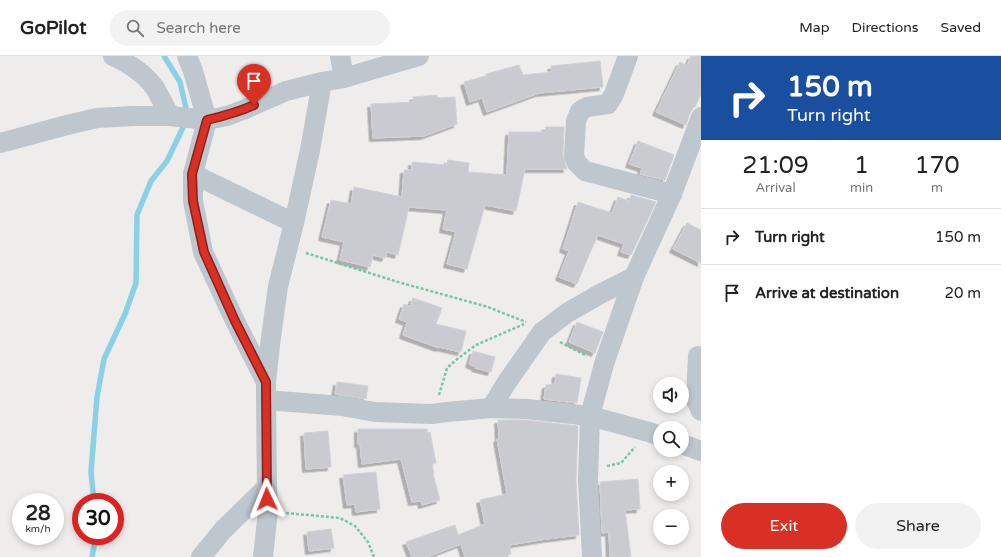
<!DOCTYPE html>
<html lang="en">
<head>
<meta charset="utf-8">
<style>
	body { margin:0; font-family:"Varela Round",sans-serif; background:#f2f2f2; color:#222; height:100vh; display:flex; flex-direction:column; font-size:15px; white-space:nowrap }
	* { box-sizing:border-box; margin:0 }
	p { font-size:13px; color:#767676 }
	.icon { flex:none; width:22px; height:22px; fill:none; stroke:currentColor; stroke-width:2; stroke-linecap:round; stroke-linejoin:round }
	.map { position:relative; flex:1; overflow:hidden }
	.details { display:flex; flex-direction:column; background:#fff; width:300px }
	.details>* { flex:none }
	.guide { background:#1a4fa0; color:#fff; overflow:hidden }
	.controls { position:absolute; left:653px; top:321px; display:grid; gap:8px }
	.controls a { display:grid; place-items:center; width:36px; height:36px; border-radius:50%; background:#fff; box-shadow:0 2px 6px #0003; font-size:20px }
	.speed { position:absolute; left:12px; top:437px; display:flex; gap:8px; font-size:20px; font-weight:700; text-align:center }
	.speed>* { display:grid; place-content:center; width:52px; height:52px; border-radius:50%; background:#fff; box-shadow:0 2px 6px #0003; line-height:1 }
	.speed small { font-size:10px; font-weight:400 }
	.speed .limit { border:6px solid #d22; background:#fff; color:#111 }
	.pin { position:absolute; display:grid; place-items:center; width:34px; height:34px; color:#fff; margin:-41px -17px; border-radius:50% 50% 50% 0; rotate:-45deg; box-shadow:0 0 4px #0007 }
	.pin .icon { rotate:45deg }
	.me { position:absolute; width:44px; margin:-22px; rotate:358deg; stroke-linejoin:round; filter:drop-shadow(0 0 3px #0008) }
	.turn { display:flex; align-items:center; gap:14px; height:84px; padding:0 20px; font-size:18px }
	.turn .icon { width:52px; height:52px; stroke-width:2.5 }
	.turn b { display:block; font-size:28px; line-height:34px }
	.eta { display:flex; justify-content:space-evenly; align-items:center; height:68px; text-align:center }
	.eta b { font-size:24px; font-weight:600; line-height:28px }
	.button { display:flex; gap:8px; margin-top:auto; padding:8px 20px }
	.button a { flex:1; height:46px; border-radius:24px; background:#d93025; color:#fff; font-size:16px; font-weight:600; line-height:46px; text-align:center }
	.button a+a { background:#f2f2f2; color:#222 }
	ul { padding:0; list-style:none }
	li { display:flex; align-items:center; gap:12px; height:56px; padding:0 20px; border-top:1px solid #e0e0e0 }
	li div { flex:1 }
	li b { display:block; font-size:15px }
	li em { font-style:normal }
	header { display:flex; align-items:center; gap:24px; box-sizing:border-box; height:56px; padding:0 20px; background:#fff; border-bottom:1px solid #e0e0e0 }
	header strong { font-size:19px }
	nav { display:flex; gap:22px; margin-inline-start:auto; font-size:14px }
	.search { width:280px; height:36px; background:#f2f2f2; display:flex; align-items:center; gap:10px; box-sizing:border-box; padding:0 14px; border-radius:22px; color:#767676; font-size:15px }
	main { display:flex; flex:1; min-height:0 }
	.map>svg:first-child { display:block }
</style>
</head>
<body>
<header>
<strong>GoPilot</strong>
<div class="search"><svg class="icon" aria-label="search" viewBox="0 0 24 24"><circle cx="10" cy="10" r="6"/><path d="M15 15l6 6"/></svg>Search here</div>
<nav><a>Map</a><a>Directions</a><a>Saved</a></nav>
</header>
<main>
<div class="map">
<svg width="701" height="501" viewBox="0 0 701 501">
	<defs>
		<filter id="shadow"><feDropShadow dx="-3.5" dy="3.5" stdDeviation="0" flood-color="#0004"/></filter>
	</defs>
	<rect width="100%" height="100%" fill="#efecec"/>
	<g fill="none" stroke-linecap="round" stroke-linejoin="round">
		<g stroke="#8ad1e7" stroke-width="5.5">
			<polyline points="94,446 91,416 97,341 104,303 125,258 136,227 137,159 151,125 167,105 188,61 180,26 164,0"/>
			<polyline points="92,501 96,480"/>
		</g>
	</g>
	<g fill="#cacbd1" stroke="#d0d2d8" filter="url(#shadow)">
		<polygon points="691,0 701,0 701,38 695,51 693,52 690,57 686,69 656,56 680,6 687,10"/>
		<polygon points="600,5 603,31 539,37 487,56 482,42 470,46 464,26 486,20 486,18 519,9 523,19 552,16 551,10"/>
		<polygon points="437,39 437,42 455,41 457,68 424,80 373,82 371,48 414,46 413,41"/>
		<polygon points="545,71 564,71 563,100 567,113 525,113 516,155 485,149 467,213 447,208 456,176 443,173 447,154 409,151 398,199 387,196 385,202 373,199 370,211 340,204 344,186 322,181 331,144 351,148 354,131 402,141 404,114 412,114 412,106 447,109 448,104 469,107 468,116 507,119 509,76 546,76"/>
		<polygon points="638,85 674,99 665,124 640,118 642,112 629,108"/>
		<polygon points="631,139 656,146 631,199 621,196 624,188 598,179 586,206 577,228 559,221 569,195 563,193 578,146 612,157 618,141 629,145"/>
		<polygon points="687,167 701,174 701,207 673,193"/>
		<polygon points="413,242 442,252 436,268 466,275 461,296 439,291 439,292 403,279 407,266 399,263 404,248 410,250"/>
		<polygon points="577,266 603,276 595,297 569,286"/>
		<polygon points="473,295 495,301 491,316 475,312 476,311 469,308"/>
		<polygon points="556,318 581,322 577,347 544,343 546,329 555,328"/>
		<polygon points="337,326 368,330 366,343 335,338"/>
		<polygon points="498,364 526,364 578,370 576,424 579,479 546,483 509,489 511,498 503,501 465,501 461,488 427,501 412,501 406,486 455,469 458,479 485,468 480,444 507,438 497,383 499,382"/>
		<polygon points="358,373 427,373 428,377 430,376 436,407 432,408 434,418 433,418 440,444 422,449 421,445 412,446 401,403 362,408 360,388 358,388"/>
		<polygon points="328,375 331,411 306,413 304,377"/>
		<polygon points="376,416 380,453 356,456 355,448 347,449 343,419"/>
		<polygon points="638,423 640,453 625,454 631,501 610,501 609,476 602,477 600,426"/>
		<polygon points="331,473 334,492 309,495 307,476"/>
	</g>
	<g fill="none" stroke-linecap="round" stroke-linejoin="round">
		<g stroke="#75c8a2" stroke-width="2.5" stroke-dasharray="3 2" stroke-linecap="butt">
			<polyline points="306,197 398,226 488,251 526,266"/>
			<polyline points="560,286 587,300"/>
			<polyline points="439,339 447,312 456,304 476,289 524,268"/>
			<polyline points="607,410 621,407 635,391"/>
			<polyline points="286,457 340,462 355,470 368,486 374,501"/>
		</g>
		<g stroke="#bec6ce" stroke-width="20">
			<path d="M113 0C128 7 145 18 155 32 160 41 165 51 170 60"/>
			<polyline points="187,0 193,15 207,64 193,118 193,145 203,196 235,265 266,326"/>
			<polyline points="340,0 344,22"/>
			<polyline points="628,0 614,38 608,48 587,51 580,55 576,65 574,100 577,107 585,115 672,138"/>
			<polyline points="0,87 67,69 97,62 133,60 170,60 207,64 227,60 243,54 286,35 322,26 344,22 419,0"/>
			<polyline points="193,118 294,167"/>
			<polyline points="698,300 696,344 701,355"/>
			<polyline points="266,344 342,350 375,356 431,358 447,356 491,352 527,353 590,360 649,376 660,380"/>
			<polyline points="491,352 507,326 542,276 567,257 600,238 634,221"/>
			<polyline points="682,388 701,395"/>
			<polyline points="201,501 223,474 267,431"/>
			<polyline points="263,501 268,455 267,431 266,344 266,326 270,289 278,230 294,167 310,94 322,26"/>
			<polyline points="592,501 588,424 590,360 604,308 634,221 672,138 701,61"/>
		</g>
	</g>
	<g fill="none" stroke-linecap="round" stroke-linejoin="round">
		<g stroke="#8d1f18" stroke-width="10">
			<path id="route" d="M254 49C239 56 224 60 207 64L192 118 193 145 204 196 235 265 266 326 267 443"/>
		</g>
		<use href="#route" stroke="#d93025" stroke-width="7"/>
	</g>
</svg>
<div class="controls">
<a><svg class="icon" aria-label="sound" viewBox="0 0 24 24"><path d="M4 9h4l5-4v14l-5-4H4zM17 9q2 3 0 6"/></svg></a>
<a><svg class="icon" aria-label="search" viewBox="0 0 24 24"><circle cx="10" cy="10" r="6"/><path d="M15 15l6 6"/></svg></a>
<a>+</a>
<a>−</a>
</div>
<div class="speed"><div>28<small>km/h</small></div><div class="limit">30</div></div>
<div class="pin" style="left:254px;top:49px;background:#d93025"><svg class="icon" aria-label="arrive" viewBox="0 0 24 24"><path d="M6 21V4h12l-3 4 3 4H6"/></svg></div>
<svg class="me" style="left:267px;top:443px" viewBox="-20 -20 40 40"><path d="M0-17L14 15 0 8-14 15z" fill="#d93025" stroke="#fff" stroke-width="4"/></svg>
</div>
<section class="details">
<div class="guide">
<div class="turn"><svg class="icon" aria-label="right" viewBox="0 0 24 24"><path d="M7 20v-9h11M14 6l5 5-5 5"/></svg><div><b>150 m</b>Turn right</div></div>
</div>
<div class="eta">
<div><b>21:09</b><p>Arrival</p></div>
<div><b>1</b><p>min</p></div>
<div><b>170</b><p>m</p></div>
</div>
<ul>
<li><svg class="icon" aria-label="right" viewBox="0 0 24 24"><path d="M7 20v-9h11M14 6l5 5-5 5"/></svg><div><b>Turn right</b></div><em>150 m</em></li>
<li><svg class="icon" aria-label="arrive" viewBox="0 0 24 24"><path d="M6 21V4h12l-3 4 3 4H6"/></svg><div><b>Arrive at destination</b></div><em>20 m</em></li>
</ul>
<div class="button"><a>Exit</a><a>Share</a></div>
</section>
</main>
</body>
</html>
